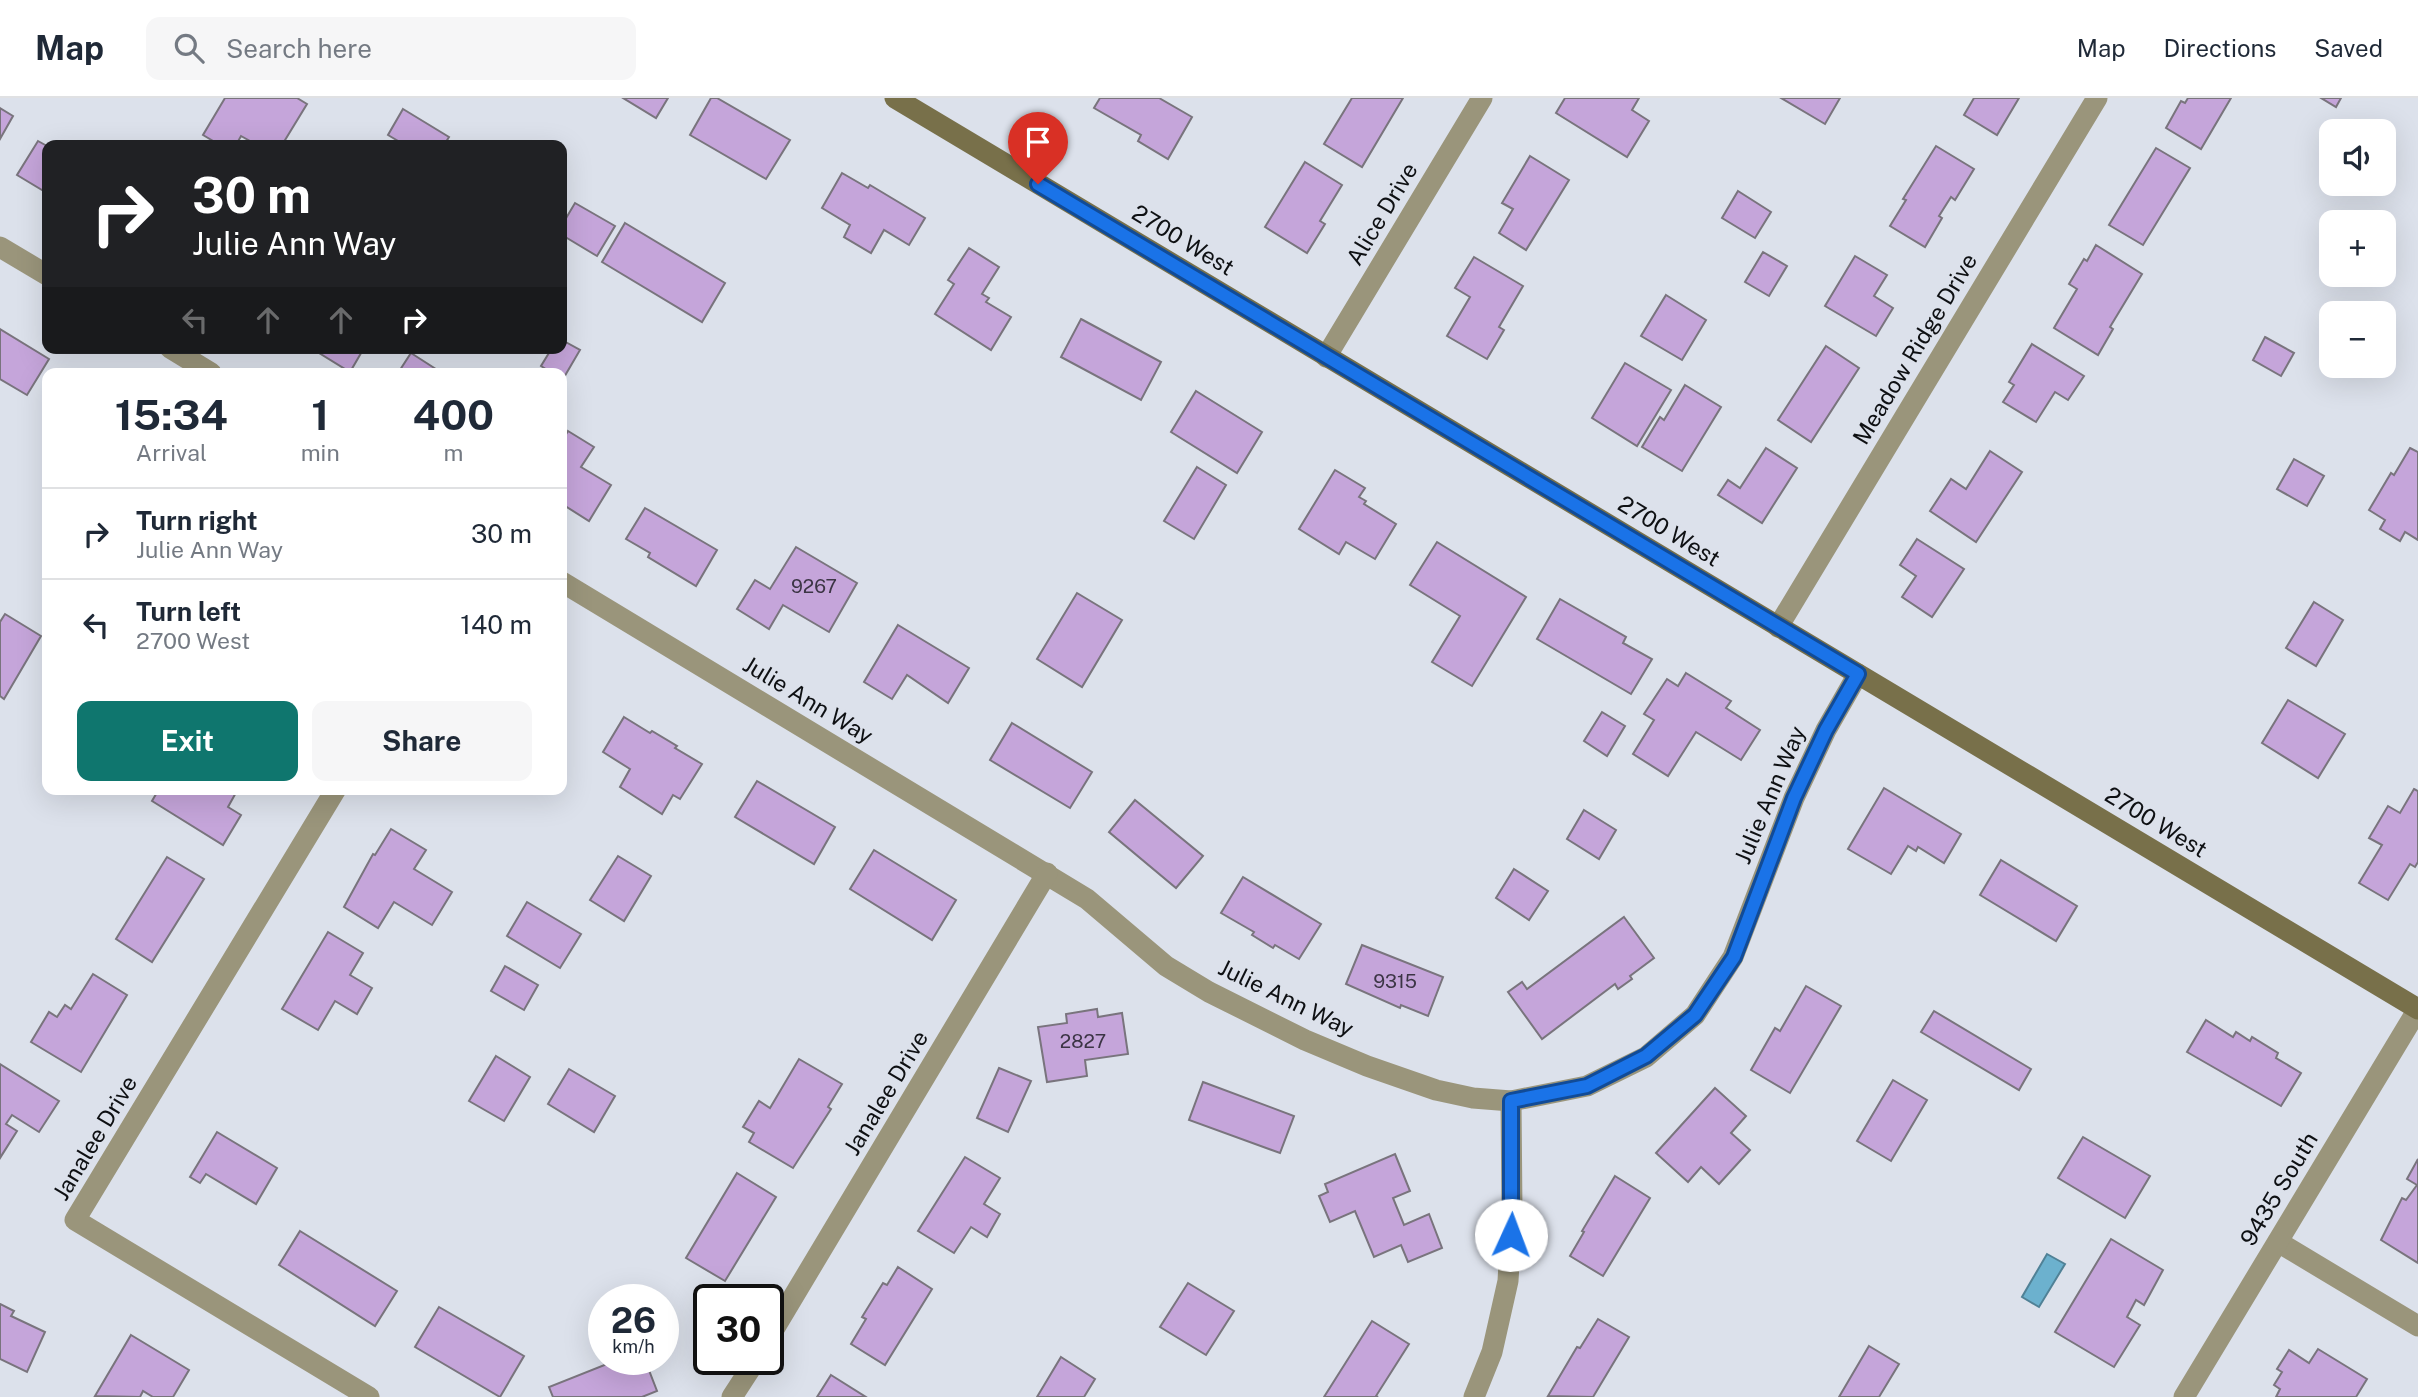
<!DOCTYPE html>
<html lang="en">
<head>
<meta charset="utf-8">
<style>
	body { margin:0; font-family:"Public Sans",sans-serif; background:#f6f6f7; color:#1f2937; height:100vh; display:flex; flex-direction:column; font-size:26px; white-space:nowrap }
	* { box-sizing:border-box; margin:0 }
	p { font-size:23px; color:#747a83 }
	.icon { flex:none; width:38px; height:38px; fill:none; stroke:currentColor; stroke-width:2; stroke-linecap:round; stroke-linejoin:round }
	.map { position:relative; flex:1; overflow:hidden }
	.sheet { position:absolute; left:42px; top:270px; width:525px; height:427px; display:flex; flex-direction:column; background:#fff; border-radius:14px; box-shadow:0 7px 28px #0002 }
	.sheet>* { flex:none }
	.hud { position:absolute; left:42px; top:42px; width:525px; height:214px; border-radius:14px; box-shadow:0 7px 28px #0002; background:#202124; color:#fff; overflow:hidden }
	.controls { position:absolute; left:2319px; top:21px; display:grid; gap:14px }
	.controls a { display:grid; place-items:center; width:77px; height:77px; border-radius:14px; background:#fff; box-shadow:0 7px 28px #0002; font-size:35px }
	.speed { position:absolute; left:588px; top:1186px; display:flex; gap:14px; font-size:35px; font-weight:700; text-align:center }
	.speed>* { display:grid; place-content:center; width:91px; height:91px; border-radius:50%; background:#fff; box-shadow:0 7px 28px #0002; line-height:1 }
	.speed small { font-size:18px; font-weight:400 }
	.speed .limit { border:4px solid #111; border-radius:10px; background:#fff; color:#111 }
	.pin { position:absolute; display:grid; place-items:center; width:60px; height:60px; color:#fff; margin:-72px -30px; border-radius:50% 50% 50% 0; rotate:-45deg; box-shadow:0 0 7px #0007 }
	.pin .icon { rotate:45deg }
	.me { position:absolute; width:77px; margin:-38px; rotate:2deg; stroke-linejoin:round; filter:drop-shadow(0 0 5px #0008) }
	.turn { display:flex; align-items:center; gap:24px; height:147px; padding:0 35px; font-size:32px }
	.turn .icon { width:91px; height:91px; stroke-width:2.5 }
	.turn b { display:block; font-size:49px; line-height:60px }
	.lanes { display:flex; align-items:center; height:66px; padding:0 35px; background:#0003; justify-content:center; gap:35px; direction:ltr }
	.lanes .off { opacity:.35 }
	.eta { display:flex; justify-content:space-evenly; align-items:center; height:119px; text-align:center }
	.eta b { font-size:42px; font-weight:700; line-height:49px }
	.action { display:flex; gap:14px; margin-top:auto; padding:14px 35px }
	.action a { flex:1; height:80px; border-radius:14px; background:#0f766e; color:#fff; font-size:28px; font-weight:700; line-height:80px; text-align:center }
	.action a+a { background:#f6f6f7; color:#1f2937 }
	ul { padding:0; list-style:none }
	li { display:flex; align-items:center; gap:21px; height:91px; padding:0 35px; border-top:2px solid #e0e1e3 }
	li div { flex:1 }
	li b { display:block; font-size:26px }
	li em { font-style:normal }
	header { display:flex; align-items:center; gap:42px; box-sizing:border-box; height:98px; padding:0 35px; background:#fff; border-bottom:2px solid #e0e1e3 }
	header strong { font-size:33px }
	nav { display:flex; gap:38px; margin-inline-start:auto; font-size:24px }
	.search { width:490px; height:63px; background:#f6f6f7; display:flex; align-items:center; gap:18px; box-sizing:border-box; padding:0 24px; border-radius:14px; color:#747a83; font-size:26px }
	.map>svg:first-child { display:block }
</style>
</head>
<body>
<header>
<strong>Map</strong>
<div class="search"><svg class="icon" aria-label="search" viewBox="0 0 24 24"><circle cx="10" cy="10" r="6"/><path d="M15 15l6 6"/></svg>Search here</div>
<nav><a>Map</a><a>Directions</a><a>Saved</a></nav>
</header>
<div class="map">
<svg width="2418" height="1299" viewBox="0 0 2418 1299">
	<rect width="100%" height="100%" fill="#dce1eb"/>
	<polygon fill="#6cb1ce" stroke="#508196" stroke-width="2" points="2047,1156 2065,1166 2039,1209 2022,1199"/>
	<g fill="#c5a5da" stroke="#79747d" stroke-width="2">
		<polygon points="225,0 297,0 307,6 282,47 257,47 241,38 236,47 220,47 203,37"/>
		<polygon points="623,0 668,0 656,20"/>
		<polygon points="711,0 717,0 790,42 766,81 690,37"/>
		<polygon points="1100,0 1159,0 1192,19 1168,61 1138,43 1141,37 1094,10"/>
		<polygon points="1352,0 1403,0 1362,69 1324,46"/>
		<polygon points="1565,0 1639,0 1632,12 1649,23 1627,59 1556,15"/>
		<polygon points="1781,0 1840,0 1825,26"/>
		<polygon points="1974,0 2019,0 1997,37 1964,17"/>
		<polygon points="2188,0 2231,0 2201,51 2166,30 2181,3 2185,5"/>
		<polygon points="2321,0 2341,0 2336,9"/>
		<polygon points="0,10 13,18 0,41"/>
		<polygon points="403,11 449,39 444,47 405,47 388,37"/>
		<polygon points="38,43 47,48 47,95 17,77"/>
		<polygon points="1936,48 1974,71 1955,102 1951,99 1939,118 1942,120 1925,149 1890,128 1906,102 1903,101"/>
		<polygon points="2156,50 2190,70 2143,147 2109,127"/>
		<polygon points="1530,58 1569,82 1526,152 1499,135 1513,111 1502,105"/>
		<polygon points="1305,64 1342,87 1320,123 1325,126 1307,155 1265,129"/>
		<polygon points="842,75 868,90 870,87 925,120 909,147 884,132 871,155 844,139 850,127 822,110"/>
		<polygon points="1738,93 1771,114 1755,140 1722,120"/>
		<polygon points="575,105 615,128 597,158 562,137 562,127"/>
		<polygon points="625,125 725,185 702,224 602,164"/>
		<polygon points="2096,147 2142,176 2110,229 2113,231 2098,257 2054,230 2077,191 2069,186 2084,161 2087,163"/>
		<polygon points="969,150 999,169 982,196 989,200 986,204 1011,219 991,252 935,216 954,186 948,182"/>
		<polygon points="1763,154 1787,168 1769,198 1745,184"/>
		<polygon points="1855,158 1887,177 1874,198 1893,210 1876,238 1825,208"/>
		<polygon points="1474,159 1523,188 1499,229 1504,232 1487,261 1447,238 1470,199 1455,190"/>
		<polygon points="1666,197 1706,222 1682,262 1641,238"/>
		<polygon points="1081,221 1161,264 1141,302 1061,259"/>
		<polygon points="0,231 49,261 27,297 0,281"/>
		<polygon points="2265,239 2294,255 2281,278 2253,262"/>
		<polygon points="562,242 580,252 563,281 562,275 552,275 541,268 552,250 562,250"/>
		<polygon points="2032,246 2084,278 2068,302 2055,294 2036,324 2003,304 2014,287 2009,284"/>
		<polygon points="1826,248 1859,270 1811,344 1778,322"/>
		<polygon points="311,250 364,250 350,274"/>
		<polygon points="411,255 442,275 398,275"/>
		<polygon points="1625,265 1671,292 1637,348 1592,320"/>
		<polygon points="1685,287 1721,309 1682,373 1642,349 1660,319 1664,322"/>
		<polygon points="1196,293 1262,334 1237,375 1171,334"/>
		<polygon points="568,333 594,349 581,369 611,387 589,423 562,406 562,343"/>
		<polygon points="1766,350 1797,370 1762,425 1718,397 1728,382 1740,390"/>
		<polygon points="2410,350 2418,354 2418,442 2405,434 2400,443 2380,431 2385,422 2369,412 2391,375 2394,377"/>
		<polygon points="1990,353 2022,374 1976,444 1930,413 1951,381 1966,391"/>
		<polygon points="2294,361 2324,378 2307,408 2277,391"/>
		<polygon points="1197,369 1226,387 1194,441 1164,423"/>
		<polygon points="1335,372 1365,390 1359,399 1366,403 1364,406 1396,426 1375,461 1346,444 1339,456 1299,431"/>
		<polygon points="645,410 717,452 696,488 648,459 650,455 626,441"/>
		<polygon points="1917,441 1964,471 1932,519 1902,499 1916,478 1900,467"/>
		<polygon points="1437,444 1526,499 1472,588 1432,564 1460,518 1410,487"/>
		<polygon points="796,449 857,485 829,534 783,507 769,531 737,511 755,482 770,491"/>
		<polygon points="1077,495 1122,522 1082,589 1037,561"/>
		<polygon points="1560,501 1626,539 1623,545 1652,561 1631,596 1537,541"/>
		<polygon points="2314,504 2343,522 2316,568 2286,550"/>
		<polygon points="5,516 41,538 4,601 0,598 0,524"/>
		<polygon points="898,527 969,570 948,605 907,577 892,601 864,584"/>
		<polygon points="1686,575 1731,603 1726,610 1760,632 1741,662 1696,634 1668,678 1633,656 1654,622 1644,616 1667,581 1678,588"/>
		<polygon points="2288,602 2345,636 2318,680 2262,645"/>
		<polygon points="1602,614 1625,628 1607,658 1584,643"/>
		<polygon points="624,619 650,635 652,633 677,648 675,650 702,666 680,701 673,697 662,716 620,689 630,671 603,654"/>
		<polygon points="1012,625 1092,674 1070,710 990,662"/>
		<polygon points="757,683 835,729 814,766 735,719"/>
		<polygon points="1884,690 1961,736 1944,765 1918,749 1916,753 1908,748 1891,776 1848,751"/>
		<polygon points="159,691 238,691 228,709 241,717 223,747 152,703"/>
		<polygon points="2414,691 2418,693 2418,764 2415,769 2410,766 2388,802 2359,785 2382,747 2369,740 2388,708 2400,715"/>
		<polygon points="1135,702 1203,758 1176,790 1109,734"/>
		<polygon points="1584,712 1616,732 1599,761 1567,741"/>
		<polygon points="391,731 426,752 414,771 452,794 432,827 394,804 378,830 344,809 373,756 375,757"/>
		<polygon points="874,752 956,802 932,842 850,791"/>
		<polygon points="618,758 651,778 624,823 590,802"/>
		<polygon points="167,759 204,781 152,864 116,841"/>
		<polygon points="2001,762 2077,808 2056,843 1980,797"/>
		<polygon points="1514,771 1548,793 1529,822 1496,800"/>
		<polygon points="1243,779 1321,826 1299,861 1275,847 1273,850 1252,837 1254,834 1221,815"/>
		<polygon points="527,804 581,836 560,870 507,838"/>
		<polygon points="1624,819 1654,860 1630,878 1632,881 1618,891 1615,886 1542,941 1508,894 1522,884 1527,891"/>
		<polygon points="328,834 363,855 350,877 372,890 357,916 335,903 318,932 282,911"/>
		<polygon points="1362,847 1443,879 1428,918 1401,907 1400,910 1346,886"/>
		<polygon points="505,868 538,887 524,912 491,893"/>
		<polygon points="93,876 127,897 81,974 31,944 49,914 57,919 65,907 71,911"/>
		<polygon points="1806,888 1841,908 1790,995 1751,972 1775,930 1780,933"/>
		<polygon points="1097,911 1098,919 1122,915 1128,956 1085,962 1087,978 1047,984 1038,929 1067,925 1066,916"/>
		<polygon points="1934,913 2031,971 2019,992 1921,934"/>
		<polygon points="2206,922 2233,939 2236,934 2250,943 2252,939 2278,955 2276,960 2301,975 2281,1008 2187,954"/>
		<polygon points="496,958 530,979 504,1023 469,1003"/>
		<polygon points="799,961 842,986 828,1009 831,1011 793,1070 749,1044 754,1035 743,1029 759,1003 770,1010"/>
		<polygon points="0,966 59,1003 39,1034 12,1017 6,1026 17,1033 0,1060"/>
		<polygon points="999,970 1031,983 1008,1034 977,1020"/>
		<polygon points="569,971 615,998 594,1034 548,1006"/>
		<polygon points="1893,982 1927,1002 1891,1063 1857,1043"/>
		<polygon points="1203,984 1294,1018 1280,1055 1189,1022"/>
		<polygon points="1715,990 1746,1018 1731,1035 1750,1052 1719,1086 1701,1069 1688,1084 1656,1055"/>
		<polygon points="217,1034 277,1070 256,1106 206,1076 200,1085 190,1079"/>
		<polygon points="2083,1039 2150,1078 2125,1120 2058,1080"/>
		<polygon points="1395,1056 1410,1093 1393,1100 1404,1127 1429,1116 1442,1150 1408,1164 1401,1147 1374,1159 1355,1113 1330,1124 1319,1098 1328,1094 1325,1086"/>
		<polygon points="965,1059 1000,1080 984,1106 1000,1116 987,1139 971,1129 954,1155 918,1133"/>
		<polygon points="2418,1061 2418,1165 2381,1142 2402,1100 2406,1102 2417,1087 2407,1081"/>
		<polygon points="737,1075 776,1099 725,1183 686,1160"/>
		<polygon points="1615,1078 1650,1100 1603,1178 1570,1158 1584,1134 1582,1133"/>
		<polygon points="300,1133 397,1193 375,1228 279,1167"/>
		<polygon points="2111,1141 2163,1172 2144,1207 2136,1202 2127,1219 2140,1227 2114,1269 2055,1234"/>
		<polygon points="898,1169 932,1191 885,1267 851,1246 866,1221 862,1219 883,1185 887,1187"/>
		<polygon points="1188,1185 1234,1213 1206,1257 1160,1229"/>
		<polygon points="0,1206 14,1213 11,1218 45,1234 27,1274 0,1261"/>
		<polygon points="439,1209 524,1258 500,1299 415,1249"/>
		<polygon points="1598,1221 1629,1239 1593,1299 1548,1298 1577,1249 1580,1250"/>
		<polygon points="1372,1223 1409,1246 1376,1298 1378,1299 1324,1299"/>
		<polygon points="131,1237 189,1272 173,1299 153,1299 143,1293 140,1299 95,1298"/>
		<polygon points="1869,1248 1899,1266 1879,1299 1839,1299"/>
		<polygon points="2318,1251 2367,1281 2356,1299 2276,1299 2280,1291 2274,1287 2282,1274 2277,1271 2289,1252 2309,1265"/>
		<polygon points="1061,1259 1095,1281 1084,1299 1037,1299"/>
		<polygon points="617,1262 645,1262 657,1293 642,1299 553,1299 549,1289"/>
		<polygon points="831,1277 866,1299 817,1299"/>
	</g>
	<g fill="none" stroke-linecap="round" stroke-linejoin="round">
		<g stroke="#9a957b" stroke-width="21">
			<polyline points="0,149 47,177"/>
			<polyline points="170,250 211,275"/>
			<polyline points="1326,259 1482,0"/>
			<polyline points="562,484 1087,801 1166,868 1209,894 1305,942 1367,968 1436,992 1473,1000 1511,1003 1587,988 1646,959 1695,917 1733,859 1794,700 1826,632 1858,576"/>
			<polyline points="1778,529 2097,0"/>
			<polyline points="336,691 75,1122 369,1299"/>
			<polyline points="2278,1144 2418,1228"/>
			<polyline points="768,1241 1047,775"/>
			<polyline points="732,1299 756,1262"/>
			<polyline points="1474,1299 1492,1254 1508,1183 1512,1114 1511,1003"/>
			<polyline points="2184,1299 2418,911"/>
		</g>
		<polyline stroke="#78704a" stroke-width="21" points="895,0 2418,911"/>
	</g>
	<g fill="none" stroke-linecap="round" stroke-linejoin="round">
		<g stroke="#114b97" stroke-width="18">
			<polyline id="route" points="1038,86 1858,576 1826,632 1794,700 1734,859 1695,917 1646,958 1587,988 1511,1003 1511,1137"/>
		</g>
		<use href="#route" stroke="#1a73e8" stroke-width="12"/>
	</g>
	<g text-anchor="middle" stroke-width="6" stroke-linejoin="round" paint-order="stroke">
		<g font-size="19" fill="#3c3545">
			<text x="814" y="495">9267</text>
			<text x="1395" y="890">9315</text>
			<text x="1083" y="950">2827</text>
		</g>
		<g font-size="23" fill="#0e1013" stroke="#dce1eb">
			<text transform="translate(1382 116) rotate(-59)" y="8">Alice Drive</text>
			<text transform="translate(1183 142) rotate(31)" y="8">2700 West</text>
			<text transform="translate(1915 251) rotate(-59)" y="8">Meadow Ridge Drive</text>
			<text transform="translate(1669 433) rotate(31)" y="8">2700 West</text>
			<text transform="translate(808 602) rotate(31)" y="8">Julie Ann Way</text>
			<text transform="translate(1770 697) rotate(-67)" y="8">Julie Ann Way</text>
			<text transform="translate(2156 724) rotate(31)" y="8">2700 West</text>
			<text transform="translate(1286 900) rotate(26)" y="8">Julie Ann Way</text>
			<text transform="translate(886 995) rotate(-59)" y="8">Janalee Drive</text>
			<text transform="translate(95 1040) rotate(-59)" y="8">Janalee Drive</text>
			<text transform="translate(2279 1091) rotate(-59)" y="8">9435 South</text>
		</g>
	</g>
</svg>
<div class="controls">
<a><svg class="icon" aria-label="sound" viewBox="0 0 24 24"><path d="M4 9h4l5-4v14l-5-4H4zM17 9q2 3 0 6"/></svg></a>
<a>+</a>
<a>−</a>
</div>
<div class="speed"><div>26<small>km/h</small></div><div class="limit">30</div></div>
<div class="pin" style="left:1038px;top:86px;background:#d93025"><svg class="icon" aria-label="arrive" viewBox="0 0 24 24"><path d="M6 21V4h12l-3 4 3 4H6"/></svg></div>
<svg class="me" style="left:1511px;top:1137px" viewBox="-20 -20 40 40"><circle r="19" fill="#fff"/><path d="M0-13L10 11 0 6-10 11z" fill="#1a73e8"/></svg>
<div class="hud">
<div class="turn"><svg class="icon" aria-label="right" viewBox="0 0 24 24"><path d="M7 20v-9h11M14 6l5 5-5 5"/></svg><div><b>30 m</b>Julie Ann Way</div></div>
<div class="lanes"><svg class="icon off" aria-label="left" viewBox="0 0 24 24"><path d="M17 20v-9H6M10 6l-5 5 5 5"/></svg><svg class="icon off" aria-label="ahead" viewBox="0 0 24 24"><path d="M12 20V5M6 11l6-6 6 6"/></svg><svg class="icon off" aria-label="ahead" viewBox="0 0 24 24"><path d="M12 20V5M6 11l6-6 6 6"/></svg><svg class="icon" aria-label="right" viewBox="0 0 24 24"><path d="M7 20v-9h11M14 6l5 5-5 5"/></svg></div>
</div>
<section class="sheet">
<div class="eta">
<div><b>15:34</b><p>Arrival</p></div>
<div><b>1</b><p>min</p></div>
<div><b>400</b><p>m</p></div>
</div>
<ul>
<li><svg class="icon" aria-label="right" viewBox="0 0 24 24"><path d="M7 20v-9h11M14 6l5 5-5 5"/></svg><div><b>Turn right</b><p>Julie Ann Way</p></div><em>30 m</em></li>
<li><svg class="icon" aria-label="left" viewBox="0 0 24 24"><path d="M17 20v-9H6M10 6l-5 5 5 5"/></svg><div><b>Turn left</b><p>2700 West</p></div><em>140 m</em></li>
</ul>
<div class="action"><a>Exit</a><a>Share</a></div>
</section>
</div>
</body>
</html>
